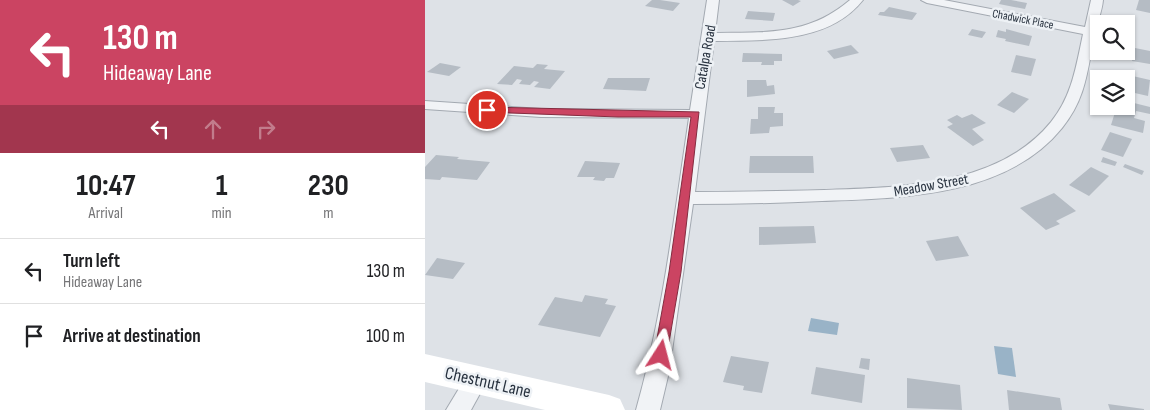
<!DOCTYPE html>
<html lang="en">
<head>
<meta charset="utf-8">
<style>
	body { margin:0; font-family:"Sofia Sans Condensed",sans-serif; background:#f6f6f6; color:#202124; height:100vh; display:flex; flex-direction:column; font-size:19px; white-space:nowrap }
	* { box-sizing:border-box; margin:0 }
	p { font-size:16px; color:#757577 }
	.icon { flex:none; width:28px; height:28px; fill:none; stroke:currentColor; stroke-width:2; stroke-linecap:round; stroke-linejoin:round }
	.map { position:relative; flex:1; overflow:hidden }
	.sheet { display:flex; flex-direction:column; background:#fff; width:425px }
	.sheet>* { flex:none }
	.guide { background:#cb4462; color:#fff; overflow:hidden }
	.controls { position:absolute; left:665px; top:15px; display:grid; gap:10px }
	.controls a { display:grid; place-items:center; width:45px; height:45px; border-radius:0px; background:#fff; box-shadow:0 1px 4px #0004; font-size:25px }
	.pin { position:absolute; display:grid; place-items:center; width:42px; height:42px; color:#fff; margin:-21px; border:2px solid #fff; border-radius:50%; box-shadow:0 1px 5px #0007 }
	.me { position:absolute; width:55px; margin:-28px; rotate:9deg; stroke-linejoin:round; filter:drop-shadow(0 0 4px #0008) }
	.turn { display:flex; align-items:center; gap:18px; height:105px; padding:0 20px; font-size:22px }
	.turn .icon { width:65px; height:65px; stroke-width:2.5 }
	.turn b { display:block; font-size:35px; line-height:42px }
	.lanes { display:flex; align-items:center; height:48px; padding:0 20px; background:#0003; justify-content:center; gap:25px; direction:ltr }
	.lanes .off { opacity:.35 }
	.eta { display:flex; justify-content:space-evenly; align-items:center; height:85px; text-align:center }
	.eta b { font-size:30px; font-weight:700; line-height:35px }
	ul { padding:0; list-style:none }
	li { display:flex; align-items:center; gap:15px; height:65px; padding:0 20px; border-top:1px solid #e0e0e0 }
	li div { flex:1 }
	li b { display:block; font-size:19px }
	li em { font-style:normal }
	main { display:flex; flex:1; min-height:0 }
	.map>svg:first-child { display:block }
</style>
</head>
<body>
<main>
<section class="sheet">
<div class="guide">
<div class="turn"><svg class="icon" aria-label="left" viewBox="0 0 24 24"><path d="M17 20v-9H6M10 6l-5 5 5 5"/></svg><div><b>130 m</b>Hideaway Lane</div></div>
<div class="lanes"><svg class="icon" aria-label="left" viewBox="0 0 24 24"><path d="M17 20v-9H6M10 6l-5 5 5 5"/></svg><svg class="icon off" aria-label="ahead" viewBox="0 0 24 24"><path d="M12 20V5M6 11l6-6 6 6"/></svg><svg class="icon off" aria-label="right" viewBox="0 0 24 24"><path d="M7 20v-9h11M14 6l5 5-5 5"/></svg></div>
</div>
<div class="eta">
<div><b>10:47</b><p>Arrival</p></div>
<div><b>1</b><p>min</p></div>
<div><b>230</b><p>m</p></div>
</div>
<ul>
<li><svg class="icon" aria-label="left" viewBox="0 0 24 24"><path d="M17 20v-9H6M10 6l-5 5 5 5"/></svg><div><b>Turn left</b><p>Hideaway Lane</p></div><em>130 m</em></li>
<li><svg class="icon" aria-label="arrive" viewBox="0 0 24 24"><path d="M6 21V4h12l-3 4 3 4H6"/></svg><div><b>Arrive at destination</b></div><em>100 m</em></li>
</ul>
</section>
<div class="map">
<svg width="725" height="410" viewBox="0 0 725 410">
	<rect width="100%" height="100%" fill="#dee2e7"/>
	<g fill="#99b3c7">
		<polygon points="386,318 414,323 412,335 383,331"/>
		<polygon points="569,346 587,348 591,377 573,374"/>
	</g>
	<g fill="#b5bcc4">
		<polygon points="227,0 235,0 255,3 248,11 220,6"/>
		<polygon points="357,0 373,0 376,1 368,6"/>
		<polygon points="576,0 586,0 602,3 600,9 574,4"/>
		<polygon points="714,0 725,0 725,13 711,10"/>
		<polygon points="464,7 492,13 487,20 453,15 455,12 459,12"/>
		<polygon points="323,11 350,13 348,21 320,19"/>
		<polygon points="547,29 561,32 557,38 543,35"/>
		<polygon points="581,29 607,36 604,46 580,41 581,39 571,37 573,30 581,32"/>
		<polygon points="426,45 434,53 409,59 402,51"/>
		<polygon points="710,48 725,51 725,64 707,61"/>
		<polygon points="318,53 357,54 357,61 349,61 349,65 336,65 337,62 317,62"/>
		<polygon points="591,55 611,59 606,76 586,72"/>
		<polygon points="15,63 36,67 24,76 2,72"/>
		<polygon points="112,64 123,65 119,69 140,71 125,89 109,87 114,82 109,81 105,85 94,84 97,80 92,79 87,85 72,84 89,66 108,68"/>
		<polygon points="699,74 725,80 723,96 701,91 701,79 698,79"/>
		<polygon points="183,78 225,78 221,91 178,89"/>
		<polygon points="322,80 341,80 342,86 349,85 350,94 322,97"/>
		<polygon points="587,92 604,99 589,113 572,105"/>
		<polygon points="701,101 725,107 725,114 711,111 709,118 720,121 718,133 686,125 692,106 701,106"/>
		<polygon points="333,107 350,107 349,113 358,113 358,126 345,127 344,133 325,134 326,119 333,119"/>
		<polygon points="547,114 561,123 547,129 559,140 548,146 522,127 528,124 522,120 532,115 537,118"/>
		<polygon points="685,132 707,139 698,157 676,150"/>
		<polygon points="498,145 505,158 472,162 465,148"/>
		<polygon points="11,155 34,157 32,159 65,162 52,180 17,177 15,180 0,179 0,167"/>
		<polygon points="325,156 388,156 389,173 324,173"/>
		<polygon points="678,157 692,162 690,166 676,162"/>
		<polygon points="160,161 195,163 189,178 181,178 179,181 168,180 170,177 152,177"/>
		<polygon points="700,164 719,171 717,175 698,167"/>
		<polygon points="666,167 684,176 664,196 644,185"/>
		<polygon points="629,193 651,211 631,221 635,224 621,230 595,208"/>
		<polygon points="389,226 391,243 334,245 334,227"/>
		<polygon points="533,236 544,256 511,261 501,241"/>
		<polygon points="12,258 40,263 28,279 0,275"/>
		<polygon points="160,295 183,299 180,304 191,306 175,337 113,325 130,297 157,302"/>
		<polygon points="306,356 344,362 337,393 318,390 319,386 298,382"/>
		<polygon points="436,358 445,359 444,370 434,368"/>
		<polygon points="391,367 440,375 437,403 386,394"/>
		<polygon points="482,378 535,385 537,410 482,408"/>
		<polygon points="582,390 635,398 637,410 584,410"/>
		<polygon points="683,404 719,409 719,410 685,410"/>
	</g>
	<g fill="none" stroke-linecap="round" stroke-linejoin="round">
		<g stroke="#a3a9b1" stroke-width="2">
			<g id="street">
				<path d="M282 0H294L290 33C341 32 383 36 425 0H438C403 44 339 40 289 41L270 192C313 192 356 191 399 190 475 187 573 187 626 122 647 96 651 67 658 34L502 3 496 0H519L660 27 666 0H678C677 12 672 22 670 33 662 70 662 97 637 128 581 197 478 198 397 201 354 203 311 204 268 204L244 372 235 410H211C238 315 249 216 264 118L116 117 0 109V101L116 109 265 110Z"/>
				<polygon points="52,369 60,372 63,379 46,410 21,410 44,372"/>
			</g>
		</g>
		<use href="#street" fill="#f1f3f6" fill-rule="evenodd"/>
		<polygon fill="#fff" fill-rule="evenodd" points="0,354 184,395 195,399 200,410 120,410 0,382"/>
	</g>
	<polygon fill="#cb4462" stroke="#842c40" points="62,107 274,112 256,272 241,360 236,362 231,360 229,355 244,272 266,117 193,117 59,112 59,108"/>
	<g text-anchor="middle" stroke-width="5" stroke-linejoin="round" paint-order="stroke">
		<g font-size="12" fill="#27313e" stroke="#edf1f5">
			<text transform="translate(598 19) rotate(11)" y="4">Chadwick Place</text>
		</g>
		<g font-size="15" fill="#27313e" stroke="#edf1f5">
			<text transform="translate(280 57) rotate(-80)" y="5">Catalpa Road</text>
			<text transform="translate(506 185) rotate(-10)" y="5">Meadow Street</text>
		</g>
		<g font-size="18" fill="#27313e" stroke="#edf1f5">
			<text transform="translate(63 382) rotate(13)" y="6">Chestnut Lane</text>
		</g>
	</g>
</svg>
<div class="controls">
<a><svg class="icon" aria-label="search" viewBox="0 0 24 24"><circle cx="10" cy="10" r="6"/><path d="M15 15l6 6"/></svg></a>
<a><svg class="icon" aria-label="layers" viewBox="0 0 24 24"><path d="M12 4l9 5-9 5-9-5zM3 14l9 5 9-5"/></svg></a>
</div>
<div class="pin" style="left:62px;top:110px;background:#d93025"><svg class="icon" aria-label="arrive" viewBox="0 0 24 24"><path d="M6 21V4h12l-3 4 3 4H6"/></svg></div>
<svg class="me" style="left:236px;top:355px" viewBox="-20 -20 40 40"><path d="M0-17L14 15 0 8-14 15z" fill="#cb4462" stroke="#fff" stroke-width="4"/></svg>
</div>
</main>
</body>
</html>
